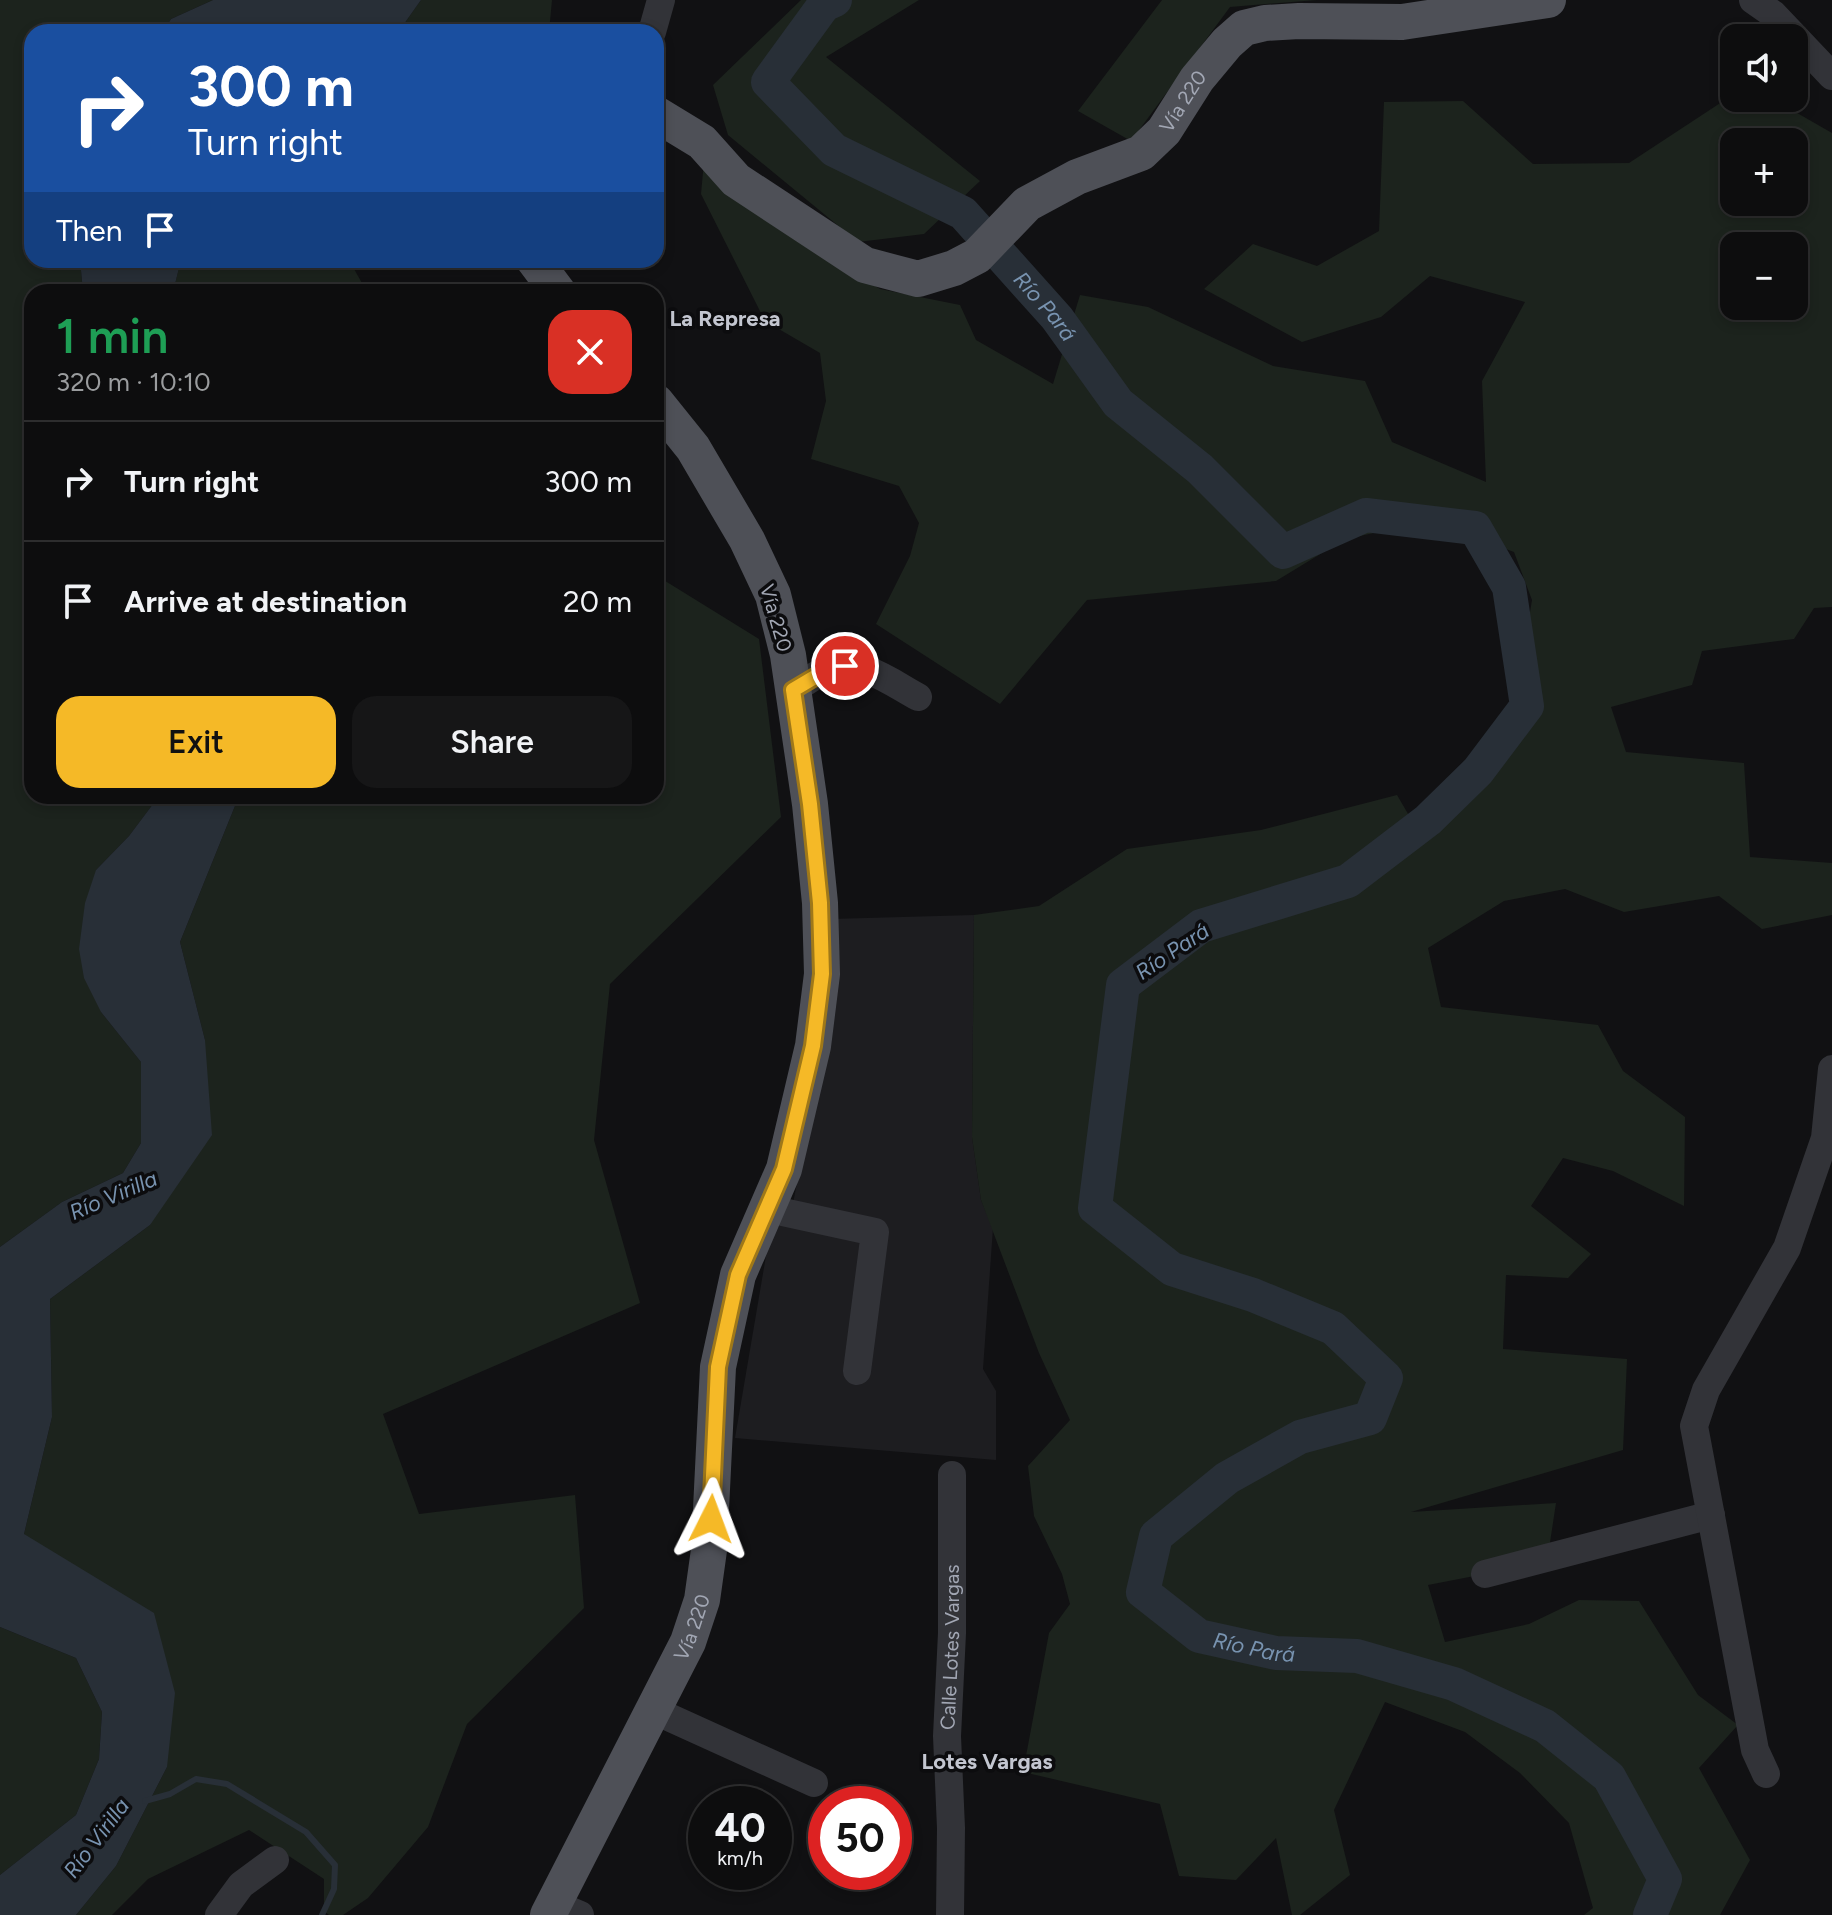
<!DOCTYPE html>
<html lang="en">
<head>
<meta charset="utf-8">
<style>
	body { margin:0; font-family:Figtree,sans-serif; background:#161617; color:#f1f3f6; height:100vh; display:flex; flex-direction:column; font-size:30px; white-space:nowrap }
	* { box-sizing:border-box; margin:0 }
	p { font-size:26px; color:#9a9c9e }
	.icon { flex:none; width:44px; height:44px; fill:none; stroke:currentColor; stroke-width:2; stroke-linecap:round; stroke-linejoin:round }
	.map { position:relative; flex:1; overflow:hidden }
	.sheet { position:absolute; left:24px; top:284px; width:640px; height:520px; display:flex; flex-direction:column; background:#0d0d0e; border-radius:24px; box-shadow:0 4px 12px #0003,0 0 0 2px #2d2d2e }
	.sheet>* { flex:none }
	.hud { position:absolute; left:24px; top:24px; width:640px; height:244px; border-radius:24px; box-shadow:0 4px 12px #0003,0 0 0 2px #2d2d2e; background:#1a4fa0; color:#fff; overflow:hidden }
	.controls { position:absolute; left:1720px; top:24px; display:grid; gap:16px }
	.controls a { display:grid; place-items:center; width:88px; height:88px; border-radius:16px; background:#0d0d0e; box-shadow:0 4px 12px #0003,0 0 0 2px #2d2d2e; font-size:40px }
	.speed { position:absolute; left:688px; top:1786px; display:flex; gap:16px; font-size:40px; font-weight:700; text-align:center }
	.speed>* { display:grid; place-content:center; width:104px; height:104px; border-radius:50%; background:#0d0d0e; box-shadow:0 4px 12px #0003,0 0 0 2px #2d2d2e; line-height:1 }
	.speed small { font-size:20px; font-weight:400 }
	.speed .limit { border:12px solid #d22; background:#fff; color:#111 }
	.pin { position:absolute; display:grid; place-items:center; width:68px; height:68px; color:#fff; margin:-34px; border:4px solid #fff; border-radius:50%; box-shadow:0 2px 8px #0007 }
	.me { position:absolute; width:88px; margin:-44px; rotate:3deg; stroke-linejoin:round; filter:drop-shadow(0 0 6px #0008) }
	.turn { display:flex; align-items:center; gap:28px; height:168px; padding:0 32px; font-size:36px }
	.turn .icon { width:104px; height:104px; stroke-width:2.5 }
	.turn b { display:block; font-size:56px; line-height:68px }
	.then { display:flex; align-items:center; height:76px; padding:0 32px; background:#0003; gap:16px; font-size:30px }
	.round { display:grid; place-items:center; flex:none; width:84px; height:84px; border-radius:24px; background:#161617 }
	.summary { display:flex; align-items:center; justify-content:space-between; height:136px; padding:0 32px }
	h1 { font-size:48px; font-weight:600; line-height:60px; color:#1e9e55 }
	.primary-button { display:flex; gap:16px; margin-top:auto; padding:16px 32px }
	.primary-button a { flex:1; height:92px; border-radius:24px; background:#f5b927; color:#111; font-size:32px; font-weight:600; line-height:92px; text-align:center }
	.primary-button a+a { background:#161617; color:#f1f3f6 }
	ul { padding:0; list-style:none }
	li { display:flex; align-items:center; gap:24px; height:120px; padding:0 32px; border-top:2px solid #2d2d2e }
	li div { flex:1 }
	li b { display:block; font-size:30px }
	li em { font-style:normal }
	.map>svg:first-child { display:block }
</style>
</head>
<body>
<div class="map">
<svg width="1832" height="1915" viewBox="0 0 1832 1915">
	<rect width="100%" height="100%" fill="#111113"/>
	<polygon fill="#1d1d20" points="974,915 972,1137 981,1200 993,1228 983,1369 996,1391 996,1460 735,1438 768,1244 793,1203 808,1129 831,919"/>
	<g fill="#1c231d" fill-rule="evenodd">
		<polygon points="0,0 213,0 171,19 163,32 32,32 32,260 80,260 83,292 32,292 32,796 159,796 129,836 96,870 101,1012 141,1062 141,1143 123,1173 62,1202 0,1247"/>
		<polygon points="421,0 552,0 549,32 392,32 404,24"/>
		<polygon points="801,0 919,0 826,57 980,181 924,234 858,242 728,135 713,85"/>
		<polygon points="1162,0 1317,0 1230,7 1131,141 1078,111"/>
		<path d="M1734 94V98H1771L1832 133V607L1814 608 1794 639 1702 651 1692 685 1611 707 1626 752 1744 763 1750 857 1832 863V915L1762 929 1719 896 1624 912 1565 889 1504 901 1428 948 1441 1007 1598 1025 1623 1071 1685 1117 1684 1206 1613 1171 1563 1158 1531 1206 1591 1254 1568 1278 1506 1275 1503 1349 1627 1359 1623 1450 1411 1512 1556 1503 1547 1562 1428 1585 1445 1642 1529 1624 1579 1600 1639 1601 1698 1695 1738 1725 1699 1768 1750 1860 1720 1915H1584L1593 1908 1569 1823 1520 1773 1465 1732 1385 1702 1334 1810 1350 1875 1300 1915H1292L1276 1838 1236 1880 1179 1876 1160 1804 1023 1772 1049 1633 1070 1604 1062 1574 1034 1516 1028 1466 1070 1420 1039 1353 981 1200 972 1137 974 915 1039 906 1127 849 1261 830 1397 795 1421 836 1514 710 1532 600 1514 552 1465 534 1374 533 1345 539 1276 581 1087 600 1000 704 876 624 910 556 919 523 899 486 811 459 826 401 820 353 765 321 701 194 704 161 780 227 880 289 960 305 976 340 1053 384 1080 295 1148 307 1273 366 1365 381 1392 442 1486 482 1482 381 1525 302 1430 276 1381 317 1302 342 1204 289 1253 244 1317 266 1379 231 1384 102 1463 101 1533 164 1629 163ZM1734 142H1794V202H1734ZM1734 246H1794V306H1734Z"/>
		<polygon points="181,260 349,260 367,292 173,292"/>
		<polygon points="656,568 662,579 759,639 781,817 610,984 594,1140 640,1303 383,1414 419,1514 575,1495 584,1608 467,1724 428,1827 368,1898 343,1915 329,1915 324,1911 324,1879 249,1830 148,1879 112,1915 76,1915 116,1866 167,1767 24,1534 52,1417 50,1299 150,1225 205,1040 180,942 239,796 656,796"/>
		<polygon points="0,1627 76,1658 102,1712 99,1759 76,1815 0,1875"/>
	</g>
	<g fill="#282f37">
		<polygon points="213,0 421,0 404,24 392,32 163,32 171,19"/>
		<polygon points="80,260 181,260 173,292 83,292"/>
		<polygon points="159,796 239,796 180,942 205,1040 212,1135 150,1225 50,1299 52,1417 24,1534 154,1613 175,1693 167,1767 116,1866 76,1915 0,1915 0,1875 76,1815 99,1759 102,1712 76,1658 0,1627 0,1247 62,1202 123,1173 141,1143 141,1062 101,1012 84,978 79,949 85,903 96,870 129,836"/>
	</g>
	<g fill="none" stroke-linecap="round" stroke-linejoin="round">
		<polyline stroke="#282f37" stroke-width="6" points="145,1801 170,1794 196,1779 227,1784 306,1832 335,1865 334,1889 322,1915"/>
		<path stroke="#282f37" stroke-width="34" id="s1" d="M835 0 824 5 768 82 834 150 963 213 1057 318 1118 403 1200 469 1283 552 1366 515 1475 528 1509 587 1527 706 1478 771 1428 820 1348 881 1201 926 1123 985 1095 1208 1172 1269 1253 1295 1333 1328 1386 1378 1370 1418 1300 1437 1227 1478 1156 1536 1143 1592 1199 1636 1276 1653 1357 1656 1454 1684 1545 1726 1609 1777 1665 1879 1650 1915"/>
		<g stroke="#323338" stroke-width="28">
			<polyline points="1753,0 1773,14 1832,76"/>
			<polyline points="652,32 661,0"/>
			<path d="M793 690C805 683 818 672 831 668 862 659 892 683 918 697"/>
			<polyline points="769,1209 875,1232 857,1371"/>
			<polyline points="1485,1574 1711,1515"/>
			<polyline points="653,1710 814,1783"/>
			<polyline points="1766,1774 1755,1750 1694,1426 1706,1390 1787,1248 1825,1138 1832,1069"/>
			<polyline points="554,1904 580,1915"/>
			<polyline points="219,1915 241,1885 275,1860"/>
			<path id="s2" d="M950 1915 951 1828 947 1736 952 1633V1475"/>
		</g>
		<g stroke="#4e5057" stroke-width="36">
			<path id="s3" d="M656 114 702 142 736 180 865 265 918 279 954 268 977 256 1027 204 1077 177 1141 153 1164 131 1197 79 1227 43 1244 28 1265 23 1299 21 1402 22 1548 0"/>
			<polyline points="534,260 558,292"/>
			<path id="s4" d="M548 1915 688 1642 702 1600 709 1550 718 1367 738 1275 784 1169 813 1046 822 974 820 903 810 804 788 655 773 595 747 540 693 448 656 402"/>
		</g>
	</g>
	<g fill="none" stroke-linecap="round" stroke-linejoin="round">
		<g stroke="#9f7819" stroke-width="20">
			<polyline id="route" points="711,1519 718,1367 738,1275 784,1169 813,1046 822,974 820,903 810,804 793,690 830,668 845,666"/>
		</g>
		<use href="#route" stroke="#f5b927" stroke-width="14"/>
	</g>
	<g text-anchor="middle" stroke-width="7" stroke-linejoin="round" paint-order="stroke">
		<g font-size="20" fill="#a2a7b4" stroke="#0c0c0e">
			<text dy="7" stroke="none"><textPath href="#s3" startOffset="642">Vía 220</textPath></text>
			<text transform="translate(776 618) rotate(74)" y="7">Vía 220</text>
			<text dy="7" stroke="none"><textPath href="#s4" startOffset="322">Vía 220</textPath></text>
			<text dy="7" stroke="none"><textPath href="#s2" startOffset="268">Calle Lotes Vargas</textPath></text>
		</g>
		<g font-size="22" font-style="italic" fill="#7893b0" stroke="#0c0c0e">
			<text dy="8" stroke="none"><textPath href="#s1" startOffset="470">Río Pará</textPath></text>
			<text transform="translate(1172 951) rotate(-34)" y="8">Río Pará</text>
			<text transform="translate(113 1195) rotate(-23)" y="8">Río Virilla</text>
			<text dy="8" stroke="none"><textPath href="#s1" startOffset="2750">Río Pará</textPath></text>
			<text transform="translate(96 1838) rotate(-53)" y="8">Río Virilla</text>
		</g>
		<g font-size="22" font-weight="bold" fill="#c3c6d0" stroke="#0c0c0e">
			<text x="725" y="326">La Represa</text>
			<text x="987" y="1769">Lotes Vargas</text>
		</g>
	</g>
</svg>
<div class="controls">
<a><svg class="icon" aria-label="sound" viewBox="0 0 24 24"><path d="M4 9h4l5-4v14l-5-4H4zM17 9q2 3 0 6"/></svg></a>
<a>+</a>
<a>−</a>
</div>
<div class="speed"><div>40<small>km/h</small></div><div class="limit">50</div></div>
<div class="pin" style="left:845px;top:666px;background:#d93025"><svg class="icon" aria-label="arrive" viewBox="0 0 24 24"><path d="M6 21V4h12l-3 4 3 4H6"/></svg></div>
<svg class="me" style="left:711px;top:1519px" viewBox="-20 -20 40 40"><path d="M0-17L14 15 0 8-14 15z" fill="#f5b927" stroke="#fff" stroke-width="4"/></svg>
<div class="hud">
<div class="turn"><svg class="icon" aria-label="right" viewBox="0 0 24 24"><path d="M7 20v-9h11M14 6l5 5-5 5"/></svg><div><b>300 m</b>Turn right</div></div>
<div class="then">Then<svg class="icon" aria-label="arrive" viewBox="0 0 24 24"><path d="M6 21V4h12l-3 4 3 4H6"/></svg></div>
</div>
<section class="sheet">
<div class="summary"><div><h1>1 min</h1><p>320 m · 10:10</p></div><a class="round" style="background:#d93025;color:#fff"><svg class="icon" aria-label="close" viewBox="0 0 24 24"><path d="M6 6l12 12M18 6L6 18"/></svg></a></div>
<ul>
<li><svg class="icon" aria-label="right" viewBox="0 0 24 24"><path d="M7 20v-9h11M14 6l5 5-5 5"/></svg><div><b>Turn right</b></div><em>300 m</em></li>
<li><svg class="icon" aria-label="arrive" viewBox="0 0 24 24"><path d="M6 21V4h12l-3 4 3 4H6"/></svg><div><b>Arrive at destination</b></div><em>20 m</em></li>
</ul>
<div class="primary-button"><a>Exit</a><a>Share</a></div>
</section>
</div>
</body>
</html>
